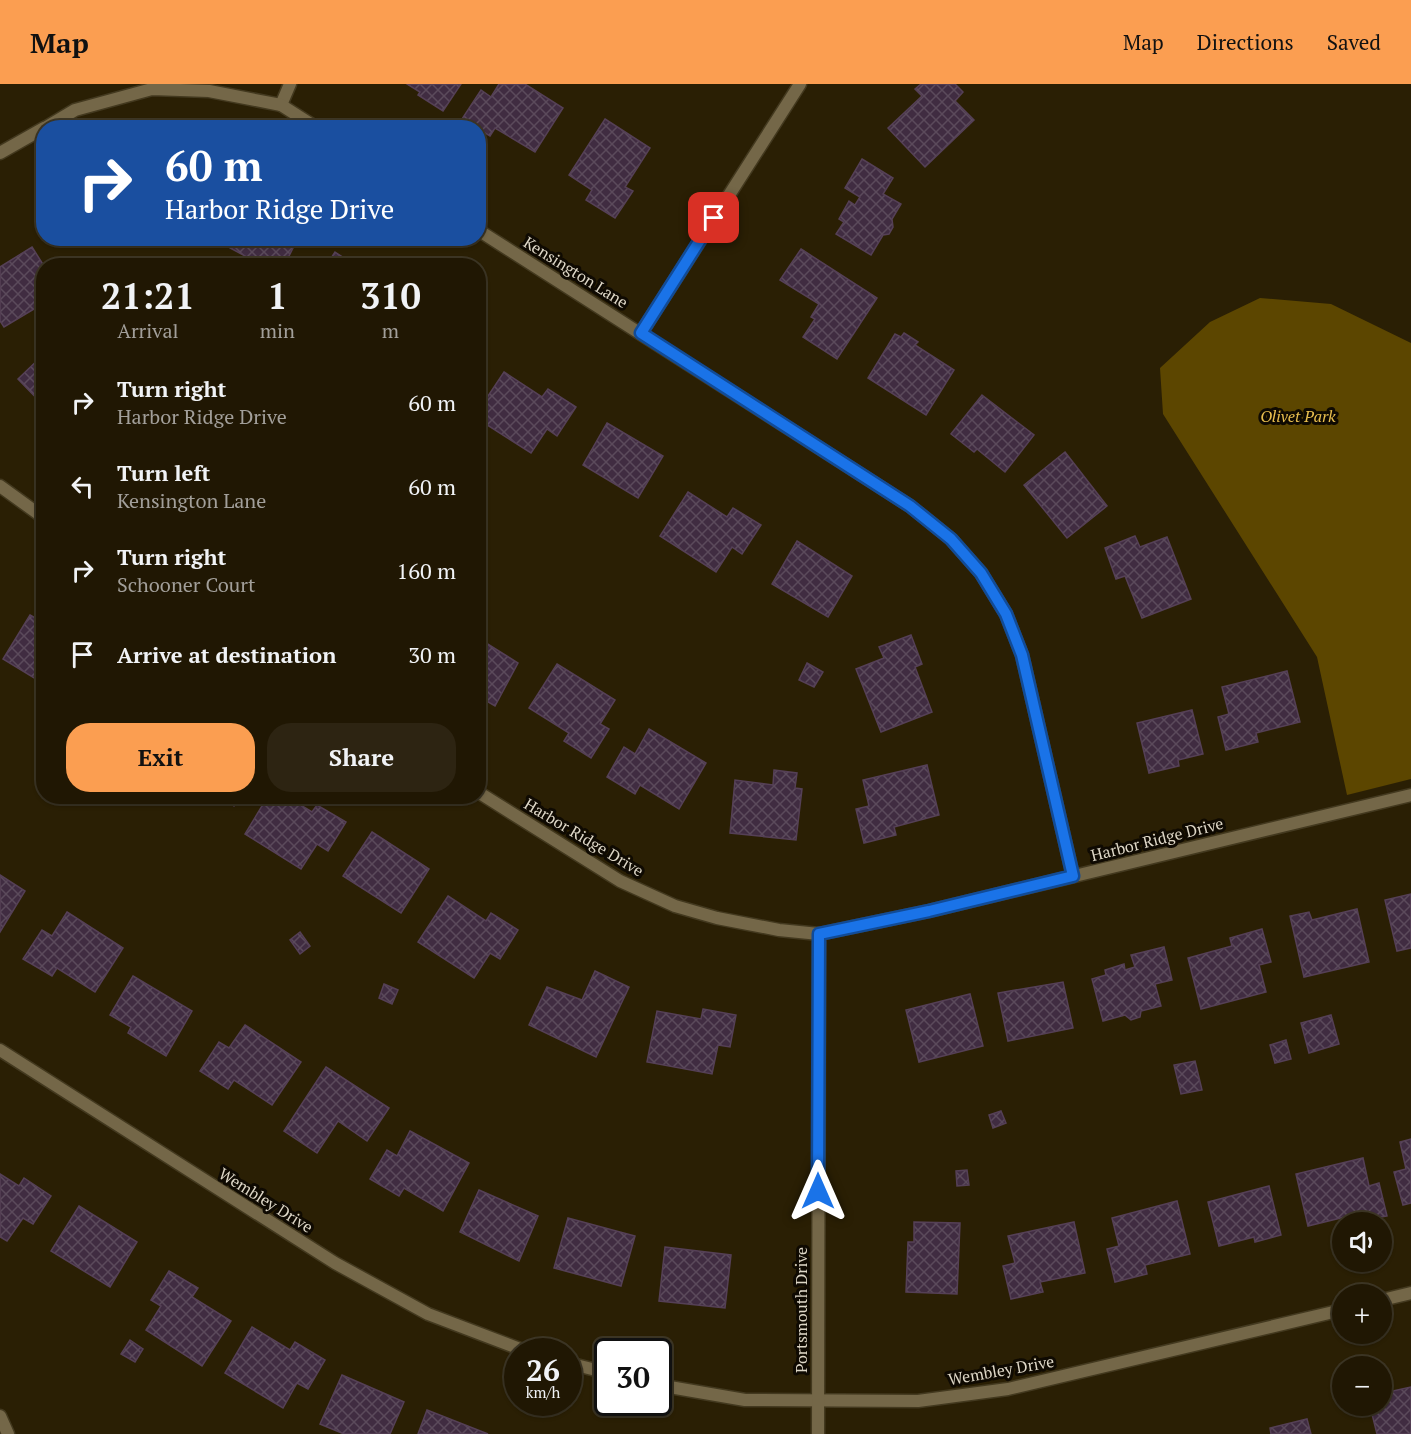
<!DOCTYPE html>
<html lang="en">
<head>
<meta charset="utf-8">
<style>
	body { margin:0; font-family:"PT Serif",serif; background:#2d2412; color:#f1f3f6; height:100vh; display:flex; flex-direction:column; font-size:22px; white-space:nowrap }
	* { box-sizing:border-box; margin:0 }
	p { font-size:20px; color:#a29f9a }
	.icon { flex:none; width:33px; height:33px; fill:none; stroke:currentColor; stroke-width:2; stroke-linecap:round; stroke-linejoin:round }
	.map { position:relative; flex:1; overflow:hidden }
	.sheet { position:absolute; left:36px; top:174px; width:450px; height:546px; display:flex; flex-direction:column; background:#201703; border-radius:24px; box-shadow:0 2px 4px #0004,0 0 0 2px #3d3625 }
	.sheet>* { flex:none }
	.banner { position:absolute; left:36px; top:36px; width:450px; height:126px; border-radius:24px; box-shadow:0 2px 4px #0004,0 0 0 2px #3d3625; background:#1a4fa0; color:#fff; overflow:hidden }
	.buttons { position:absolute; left:1332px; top:1128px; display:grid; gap:12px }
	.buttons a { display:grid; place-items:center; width:60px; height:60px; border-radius:50%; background:#201703; box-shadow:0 2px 4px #0004,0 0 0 2px #3d3625; font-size:30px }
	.speed { position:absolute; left:504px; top:1254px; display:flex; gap:12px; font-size:30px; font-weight:700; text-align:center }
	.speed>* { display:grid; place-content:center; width:78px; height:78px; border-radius:50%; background:#201703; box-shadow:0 2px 4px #0004,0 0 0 2px #3d3625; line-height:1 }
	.speed small { font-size:15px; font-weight:400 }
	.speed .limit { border:3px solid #111; border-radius:9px; background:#fff; color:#111 }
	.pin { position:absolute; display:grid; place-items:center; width:51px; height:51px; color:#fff; margin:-26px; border-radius:12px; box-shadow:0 3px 9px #0006 }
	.me { position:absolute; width:66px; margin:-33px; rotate:0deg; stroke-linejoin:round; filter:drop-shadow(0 0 4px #0008) }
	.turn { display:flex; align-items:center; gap:21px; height:126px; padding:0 30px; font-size:27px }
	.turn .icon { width:78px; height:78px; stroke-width:2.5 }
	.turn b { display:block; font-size:42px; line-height:51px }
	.eta { display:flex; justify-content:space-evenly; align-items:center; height:102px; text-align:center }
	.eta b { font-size:36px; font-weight:700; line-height:42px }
	.primary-button { display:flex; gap:12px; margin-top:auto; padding:12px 30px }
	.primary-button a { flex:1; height:69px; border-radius:24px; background:#fb9e51; color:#111; font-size:24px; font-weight:700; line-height:69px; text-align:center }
	.primary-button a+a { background:#2d2412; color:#f1f3f6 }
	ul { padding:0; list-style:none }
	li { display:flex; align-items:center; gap:18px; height:84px; padding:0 30px }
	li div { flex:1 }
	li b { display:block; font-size:22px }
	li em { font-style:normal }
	header { display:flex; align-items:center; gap:36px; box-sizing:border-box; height:84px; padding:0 30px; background:#fb9e51; color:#111 }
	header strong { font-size:28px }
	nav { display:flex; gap:33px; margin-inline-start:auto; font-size:21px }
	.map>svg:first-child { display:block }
</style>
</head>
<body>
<header>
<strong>Map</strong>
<nav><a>Map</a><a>Directions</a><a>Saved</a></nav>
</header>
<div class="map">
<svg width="1411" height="1350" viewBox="0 0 1411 1350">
	<defs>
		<pattern id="building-cross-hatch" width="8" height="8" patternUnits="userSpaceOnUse" patternTransform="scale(1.5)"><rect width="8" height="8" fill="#402c41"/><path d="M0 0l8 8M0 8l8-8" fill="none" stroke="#5b4a5b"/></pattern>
	</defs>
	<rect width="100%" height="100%" fill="#2a1f04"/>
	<polygon fill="#5c4600" points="1260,214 1331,220 1411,259 1411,695 1347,711 1317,573 1163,330 1160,284 1210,238"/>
	<g fill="url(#building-cross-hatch)" stroke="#554056" stroke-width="1.5">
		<polygon points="407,0 461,0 443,27 418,11 420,8"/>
		<polygon points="499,0 525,0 563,24 535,68 495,44 490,52 462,35 481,6 491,13"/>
		<polygon points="921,0 955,0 963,8 955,17 974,36 925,83 888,44 922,12 915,5"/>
		<polygon points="605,35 650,64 625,103 633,107 615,134 586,116 592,106 569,91"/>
		<polygon points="862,75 893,94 883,110 901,120 892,135 893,143 889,150 883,151 871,171 836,150 844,138 839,135 849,117 855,121 860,113 845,104"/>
		<polygon points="112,154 152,154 113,162"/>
		<polygon points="235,154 298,154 284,182 264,182 230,164"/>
		<polygon points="32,163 44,182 44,219 4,243 0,237 0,183"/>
		<polygon points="801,165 877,214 837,275 803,253 815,235 811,233 819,220 780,196"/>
		<polygon points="335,168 356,182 326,182"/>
		<polygon points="904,249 918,258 915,261 954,286 926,331 868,294 895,250 901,253"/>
		<polygon points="44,270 44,322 18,295"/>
		<polygon points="504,288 542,313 548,305 576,323 557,352 547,345 531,369 478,335 478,327"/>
		<polygon points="982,311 1034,351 1005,388 977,365 974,368 951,350"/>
		<polygon points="607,339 663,372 638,414 583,381"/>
		<polygon points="1065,368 1107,422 1067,454 1024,401"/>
		<polygon points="688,408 727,433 733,424 761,441 742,470 732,463 716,488 660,452"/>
		<polygon points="1135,452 1140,463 1167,453 1191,515 1142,534 1125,492 1116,495 1105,464"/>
		<polygon points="797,457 852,492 828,533 772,500"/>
		<polygon points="30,531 44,539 44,600 3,575"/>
		<polygon points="911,551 922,580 915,583 932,628 881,648 856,585 884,574 879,563"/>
		<polygon points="478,554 518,579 495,622 478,612"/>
		<polygon points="807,579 823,588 814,603 799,596"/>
		<polygon points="557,580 615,616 600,640 609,645 591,674 564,657 569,649 529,624"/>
		<polygon points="1287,587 1300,638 1256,649 1258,658 1226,666 1218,633 1229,630 1222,603"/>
		<polygon points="1192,626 1203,670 1178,676 1179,682 1149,689 1137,639"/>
		<polygon points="649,645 706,679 679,725 640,701 635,710 607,693 624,663 635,670"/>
		<polygon points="927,681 939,731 894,743 896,751 864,759 856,725 869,722 863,696"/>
		<polygon points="774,686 797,689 795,704 802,705 796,756 730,749 735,696 773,701"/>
		<polygon points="219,712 240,712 234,722"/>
		<polygon points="268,712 286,712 312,728 317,721 346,738 328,767 317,760 301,785 245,750"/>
		<polygon points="372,748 429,785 401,829 343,792"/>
		<polygon points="0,791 25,807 0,848"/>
		<polygon points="1411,810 1411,864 1397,867 1385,816"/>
		<polygon points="448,812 486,837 491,829 518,846 500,875 490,869 474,894 418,858"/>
		<polygon points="1357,825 1369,878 1304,893 1290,832 1309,828 1312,836"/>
		<polygon points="67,828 123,864 95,908 57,884 52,892 23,875 42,846 52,852"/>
		<polygon points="1262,845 1271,878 1259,881 1266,908 1201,925 1188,874 1232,862 1230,854"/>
		<polygon points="300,848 310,862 300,870 290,856"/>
		<polygon points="1164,863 1172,896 1155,900 1161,922 1141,927 1140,933 1131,936 1125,931 1103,937 1092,895 1106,891 1105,886 1124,880 1125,886 1135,883 1131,871"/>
		<polygon points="595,887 629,903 596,973 529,941 547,903 582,916"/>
		<polygon points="133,892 192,927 166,972 128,949 131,943 110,931"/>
		<polygon points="1063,898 1073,944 1008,957 998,909"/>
		<polygon points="384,900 398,906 392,920 379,914"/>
		<polygon points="970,910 983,962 919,978 906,926"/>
		<polygon points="703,925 736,931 730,963 718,961 712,990 647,978 657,927 701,935"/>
		<polygon points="1331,931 1339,960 1309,969 1301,939"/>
		<polygon points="245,941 301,978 272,1021 234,996 228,1005 200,987 219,958 229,964"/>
		<polygon points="1286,956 1291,975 1275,979 1270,961"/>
		<polygon points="1195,977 1202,1006 1181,1010 1174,981"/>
		<polygon points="326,983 389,1024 367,1057 338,1037 317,1069 284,1047"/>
		<polygon points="1001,1027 1006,1039 993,1044 989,1031"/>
		<polygon points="410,1047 469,1079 443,1127 404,1104 399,1112 370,1095 387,1066 397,1072"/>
		<polygon points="1411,1055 1411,1119 1403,1121 1394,1088 1406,1085 1400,1058"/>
		<polygon points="1363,1074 1369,1102 1379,1099 1387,1132 1355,1138 1353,1131 1308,1142 1296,1090"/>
		<polygon points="967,1086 969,1101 957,1102 956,1087"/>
		<polygon points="0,1090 19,1102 24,1094 51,1112 33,1140 23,1134 7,1157 0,1153"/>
		<polygon points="1269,1102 1281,1151 1255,1158 1254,1153 1219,1162 1208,1118"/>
		<polygon points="479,1106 538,1132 519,1177 460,1148"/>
		<polygon points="1177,1117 1190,1170 1145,1181 1147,1190 1115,1198 1107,1165 1119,1162 1112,1134"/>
		<polygon points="79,1122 137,1158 110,1203 51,1167"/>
		<polygon points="568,1134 635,1152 621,1202 554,1184"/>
		<polygon points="914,1138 960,1139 957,1210 906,1208 908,1158 914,1158"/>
		<polygon points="1074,1138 1085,1189 1040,1198 1043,1208 1011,1215 1003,1182 1015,1179 1008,1152"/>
		<polygon points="665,1163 731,1171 725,1224 659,1217"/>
		<polygon points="169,1187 198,1204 192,1213 231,1237 202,1282 146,1246 161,1222 151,1216"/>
		<polygon points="252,1243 290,1266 295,1258 325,1276 308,1305 297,1299 283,1324 225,1289"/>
		<polygon points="130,1256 143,1265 135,1278 121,1270"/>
		<polygon points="342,1291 404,1318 390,1350 344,1350 320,1340"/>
		<polygon points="1411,1303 1411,1350 1377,1350 1370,1322 1382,1322 1382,1314 1389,1313 1388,1308"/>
		<polygon points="427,1326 488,1350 418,1350"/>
		<polygon points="1307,1335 1311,1350 1271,1350 1270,1344"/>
	</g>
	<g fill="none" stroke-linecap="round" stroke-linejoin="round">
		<g stroke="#43391f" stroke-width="15">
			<g id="street">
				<polyline points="281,21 290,0"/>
				<polyline points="45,44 75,26 152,5 209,7 281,21 317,44"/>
				<polyline points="0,69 44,44"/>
				<polyline points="478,146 910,422 951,455 981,489 1006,530 1022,571 1073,792"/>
				<polyline points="641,249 800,0"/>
				<polyline points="0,402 44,434"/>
				<polyline points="478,708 620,797 675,822 717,834 779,846 819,850 929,827 1411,711"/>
				<polyline points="0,966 335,1179 428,1230 528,1268"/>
				<polyline points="1382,1216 1411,1209"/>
				<polyline points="568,1279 608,1289"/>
				<polyline points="658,1301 745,1316 918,1317 1008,1305 1342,1226"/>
				<polyline points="0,1332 8,1350"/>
				<polyline points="818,1350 819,850"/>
			</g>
		</g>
		<use href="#street" stroke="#746748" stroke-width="12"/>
	</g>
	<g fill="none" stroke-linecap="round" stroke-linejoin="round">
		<g stroke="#114b97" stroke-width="15">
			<polyline id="route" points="714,134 641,249 910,422 951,455 981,489 1006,530 1022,571 1073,792 929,827 819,850 818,1107"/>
		</g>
		<use href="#route" stroke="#1a73e8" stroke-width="10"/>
	</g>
	<g text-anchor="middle" stroke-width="6" stroke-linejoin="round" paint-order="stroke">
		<g font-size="16" fill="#ded7c7" stroke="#0f0a02">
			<text transform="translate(576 188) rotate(32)" y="6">Kensington Lane</text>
			<text transform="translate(584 753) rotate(31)" y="6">Harbor Ridge Drive</text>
			<text transform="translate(1157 755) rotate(-14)" y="6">Harbor Ridge Drive</text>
			<text transform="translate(266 1116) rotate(32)" y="6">Wembley Drive</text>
			<text transform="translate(801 1226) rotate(-90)" y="6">Portsmouth Drive</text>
			<text transform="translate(1001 1286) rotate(-10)" y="6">Wembley Drive</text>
		</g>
		<g font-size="16" font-style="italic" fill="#e8be4e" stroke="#0f0a02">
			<text x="1298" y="338">Olivet Park</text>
		</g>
	</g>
</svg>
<div class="buttons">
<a><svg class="icon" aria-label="sound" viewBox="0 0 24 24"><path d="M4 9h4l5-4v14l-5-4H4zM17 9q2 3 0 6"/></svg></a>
<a>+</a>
<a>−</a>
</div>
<div class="speed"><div>26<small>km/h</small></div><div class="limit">30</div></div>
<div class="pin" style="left:714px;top:134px;background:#d93025"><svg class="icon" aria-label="arrive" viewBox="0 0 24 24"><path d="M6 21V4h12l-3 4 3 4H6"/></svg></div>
<svg class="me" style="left:818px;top:1107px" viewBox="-20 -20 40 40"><path d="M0-17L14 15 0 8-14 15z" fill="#1a73e8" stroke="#fff" stroke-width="4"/></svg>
<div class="banner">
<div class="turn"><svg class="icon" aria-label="right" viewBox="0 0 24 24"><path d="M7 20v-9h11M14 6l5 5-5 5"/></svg><div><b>60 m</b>Harbor Ridge Drive</div></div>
</div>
<section class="sheet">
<div class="eta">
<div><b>21:21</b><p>Arrival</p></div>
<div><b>1</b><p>min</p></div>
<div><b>310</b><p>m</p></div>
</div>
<ul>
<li><svg class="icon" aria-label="right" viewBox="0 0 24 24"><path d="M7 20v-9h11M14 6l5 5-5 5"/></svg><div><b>Turn right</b><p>Harbor Ridge Drive</p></div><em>60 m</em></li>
<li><svg class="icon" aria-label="left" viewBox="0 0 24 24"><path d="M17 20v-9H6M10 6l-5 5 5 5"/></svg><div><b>Turn left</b><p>Kensington Lane</p></div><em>60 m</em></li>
<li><svg class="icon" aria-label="right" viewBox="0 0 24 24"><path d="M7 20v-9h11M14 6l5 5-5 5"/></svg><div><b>Turn right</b><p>Schooner Court</p></div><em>160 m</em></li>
<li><svg class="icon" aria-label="arrive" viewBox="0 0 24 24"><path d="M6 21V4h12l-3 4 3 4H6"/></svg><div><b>Arrive at destination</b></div><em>30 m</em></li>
</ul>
<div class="primary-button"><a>Exit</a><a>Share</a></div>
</section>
</div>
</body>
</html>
